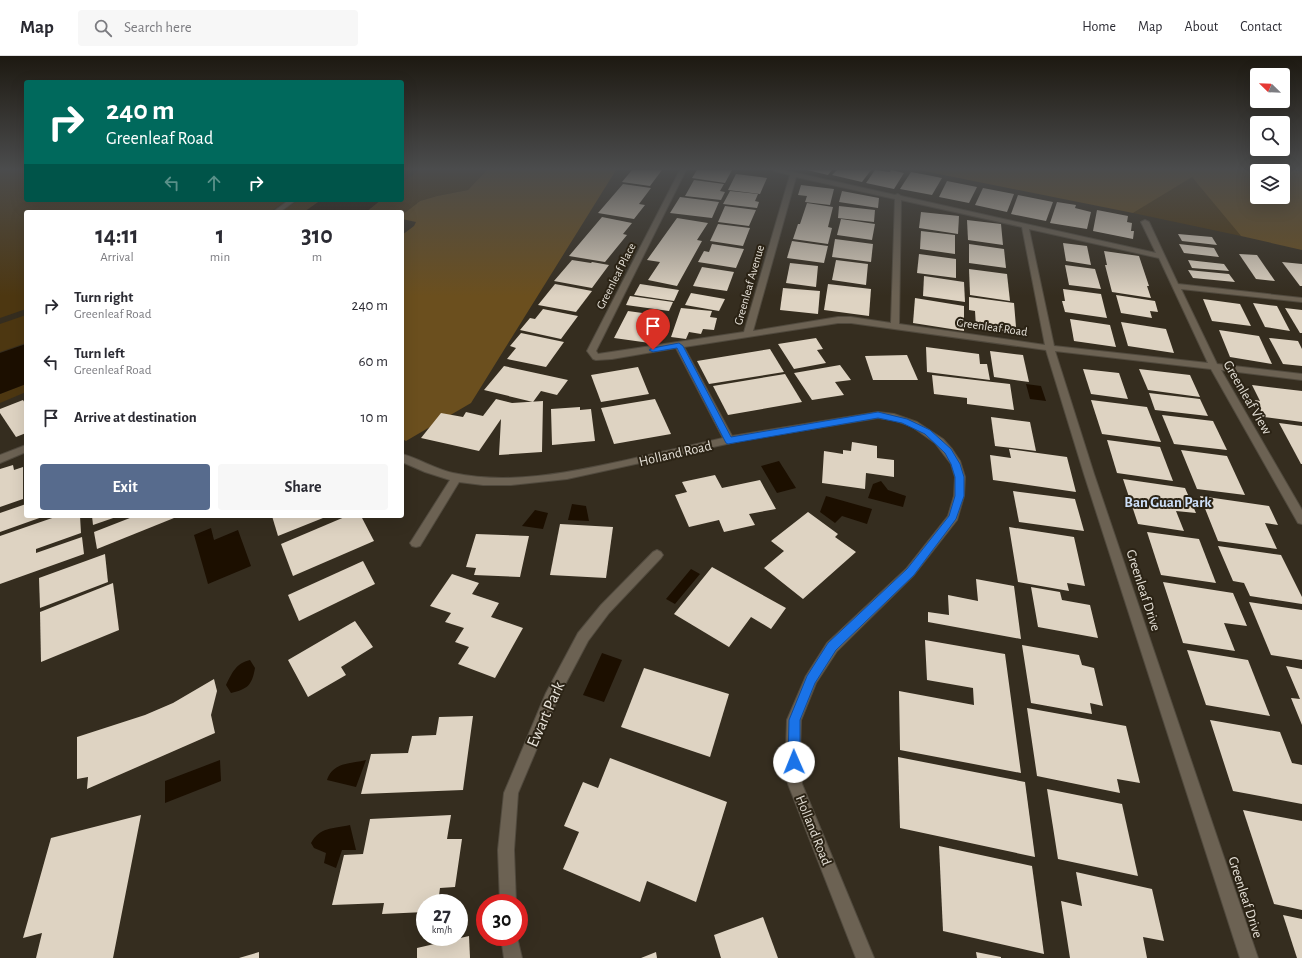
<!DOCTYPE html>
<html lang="en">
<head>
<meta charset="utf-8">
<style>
	body { margin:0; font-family:"Alegreya Sans",sans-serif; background:#f7f7f7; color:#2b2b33; height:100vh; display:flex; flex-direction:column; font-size:15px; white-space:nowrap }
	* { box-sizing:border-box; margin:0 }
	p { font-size:13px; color:#7c7c81 }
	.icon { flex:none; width:22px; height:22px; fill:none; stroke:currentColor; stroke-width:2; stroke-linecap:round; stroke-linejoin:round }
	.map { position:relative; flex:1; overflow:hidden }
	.panel { position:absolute; left:24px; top:154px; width:380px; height:308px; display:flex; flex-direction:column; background:#fff; border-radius:4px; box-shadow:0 4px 16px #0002 }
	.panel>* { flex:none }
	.guide { position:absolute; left:24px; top:24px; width:380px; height:122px; border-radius:4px; box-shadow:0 4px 16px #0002; background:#00695c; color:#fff; overflow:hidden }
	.needle { width:26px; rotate:293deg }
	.fabs { position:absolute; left:1250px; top:12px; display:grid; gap:8px }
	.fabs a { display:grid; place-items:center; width:40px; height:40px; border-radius:4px; background:#fff; box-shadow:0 4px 16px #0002; font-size:20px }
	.speed { position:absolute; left:416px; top:838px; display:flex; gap:8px; font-size:20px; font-weight:700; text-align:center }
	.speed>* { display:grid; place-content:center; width:52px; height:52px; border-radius:50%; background:#fff; box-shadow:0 4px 16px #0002; line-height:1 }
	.speed small { font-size:10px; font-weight:400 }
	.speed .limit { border:6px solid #d22; background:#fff; color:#111 }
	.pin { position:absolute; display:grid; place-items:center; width:34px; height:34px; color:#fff; margin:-41px -17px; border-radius:50% 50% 50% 0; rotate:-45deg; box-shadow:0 0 4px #0007 }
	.pin .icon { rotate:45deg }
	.me { position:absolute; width:44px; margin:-22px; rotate:359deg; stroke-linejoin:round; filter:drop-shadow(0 0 3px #0008) }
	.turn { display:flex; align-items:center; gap:14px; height:84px; padding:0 16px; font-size:18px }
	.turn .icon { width:52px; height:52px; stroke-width:2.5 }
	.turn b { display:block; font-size:28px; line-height:34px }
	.lanes { display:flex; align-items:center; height:38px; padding:0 16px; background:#0003; justify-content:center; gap:20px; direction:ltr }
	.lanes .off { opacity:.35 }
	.eta { display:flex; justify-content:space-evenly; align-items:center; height:68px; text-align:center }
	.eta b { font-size:24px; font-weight:700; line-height:28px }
	.action { display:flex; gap:8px; margin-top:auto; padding:8px 16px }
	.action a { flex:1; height:46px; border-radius:4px; background:#576b8d; color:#fff; font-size:16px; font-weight:700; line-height:46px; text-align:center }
	.action a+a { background:#f7f7f7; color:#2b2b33 }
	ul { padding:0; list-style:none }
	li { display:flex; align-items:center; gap:12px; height:56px; padding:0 16px }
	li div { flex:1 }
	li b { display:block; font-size:15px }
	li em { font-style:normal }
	header { display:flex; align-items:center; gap:24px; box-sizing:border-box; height:56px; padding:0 20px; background:#fff; border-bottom:1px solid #e1e1e2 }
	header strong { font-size:19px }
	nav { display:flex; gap:22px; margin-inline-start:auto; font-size:14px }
	.search { width:280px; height:36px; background:#f7f7f7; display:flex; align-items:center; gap:10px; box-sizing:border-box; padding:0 14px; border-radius:4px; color:#7c7c81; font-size:15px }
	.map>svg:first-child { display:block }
</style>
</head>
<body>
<header>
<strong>Map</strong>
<div class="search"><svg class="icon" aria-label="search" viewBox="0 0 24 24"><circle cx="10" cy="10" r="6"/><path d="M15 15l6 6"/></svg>Search here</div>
<nav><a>Home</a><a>Map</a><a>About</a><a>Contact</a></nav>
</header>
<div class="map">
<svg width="1302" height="902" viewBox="0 0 1302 902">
	<rect width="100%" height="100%" fill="#352d1f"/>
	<g fill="#4d3711">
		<polygon points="0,114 26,114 26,144 287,144 270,156 26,156 26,253 0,262"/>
		<polygon points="419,114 487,114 468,134 437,140 420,145 402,159 402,156 366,156 381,144 402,144 402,127"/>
		<polygon points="1192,120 1241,180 1133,157"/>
		<polygon points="299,144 321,144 304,156 281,156"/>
		<polygon points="26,259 26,287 0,296 0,268"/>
		<polygon points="26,328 26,336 0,347 0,338"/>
	</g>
	<g fill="#6b4f1e" fill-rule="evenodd">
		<polygon points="487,114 616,114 471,347 406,385 402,383 402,179 414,170 416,166 402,163 402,159 420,145 437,140 468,134"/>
		<path d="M919 114H1293L1302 116V194L1241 180 1192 121 1133 157ZM1257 115H1283V141H1257Z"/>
	</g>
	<g fill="#1c0f00">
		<polygon points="321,144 381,144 366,156 304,156"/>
		<polygon points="26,288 26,328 0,338 0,297"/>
		<polygon points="1026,328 1041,330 1046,345 1030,343"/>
		<polygon points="779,405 796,432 777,437 761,410"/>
		<polygon points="881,425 888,434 906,440 903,451 868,442 873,428"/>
		<polygon points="826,440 872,453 867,468 842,460 835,467 820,456"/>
		<polygon points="572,448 586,450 589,465 568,464"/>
		<polygon points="535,454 548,457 543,473 522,470"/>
		<polygon points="211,472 214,484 238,474 251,510 208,528 194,479"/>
		<polygon points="691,513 700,518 675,548 666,543"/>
		<polygon points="602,597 622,604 604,646 583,639"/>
		<path d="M250 604 255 612C252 629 248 633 231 637L226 629C232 617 236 607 250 604Z"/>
		<polygon points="220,704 221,725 165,747 165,725"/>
		<path d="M366 704 356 731 327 724C333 706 350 708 366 704Z"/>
		<path d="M350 769 356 794H342L336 812 324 807 326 797 314 792 311 787C320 771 332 773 350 769Z"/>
	</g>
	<g fill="#ded3c2">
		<polygon points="632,114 662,114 650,130 622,126"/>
		<polygon points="697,114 732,114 725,127 692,122"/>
		<polygon points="807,114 832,114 828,119"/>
		<polygon points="837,114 871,114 862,126 832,119"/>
		<polygon points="875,114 890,116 891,114 904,117 894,133 866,127"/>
		<polygon points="911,116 927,119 942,122 932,139 900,133"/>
		<polygon points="736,118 767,122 760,138 728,134"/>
		<polygon points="694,124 724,128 720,135 725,136 721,144 685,140"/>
		<polygon points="947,125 977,131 969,147 939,141"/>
		<polygon points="623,128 651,132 639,148 645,149 634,163 598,157"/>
		<polygon points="801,129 834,133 830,149 805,146 807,140 798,139"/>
		<polygon points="983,132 1014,138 1007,156 975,149"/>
		<polygon points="730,135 758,138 755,145 759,146 757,152 723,148"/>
		<polygon points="842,135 879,142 878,152 839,146"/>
		<polygon points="1018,139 1053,146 1046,165 1011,158"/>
		<polygon points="680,141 719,146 712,162 670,157"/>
		<polygon points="1057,146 1076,149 1075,152 1091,156 1087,173 1050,167"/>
		<polygon points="807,147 833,151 828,171 832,172 828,188 793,183 798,168 800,168"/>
		<polygon points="725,150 756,154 749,170 718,166"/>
		<polygon points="839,150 875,154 874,166 838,162"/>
		<polygon points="1097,154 1128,160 1127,166 1132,167 1131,175 1134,175 1133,183 1093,175"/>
		<polygon points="921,156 959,160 958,178 919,172"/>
		<polygon points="602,161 632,167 623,178 627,179 605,206 569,200"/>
		<polygon points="677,162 708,167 697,184 702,185 677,230 648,224 660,206 647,204"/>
		<polygon points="841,163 875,168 872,184 837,179"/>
		<polygon points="967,164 1001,168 1003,189 968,184"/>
		<polygon points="718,168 750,172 743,190 710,185"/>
		<polygon points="921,175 955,179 955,198 920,193"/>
		<polygon points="1178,178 1212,181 1217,189 1182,185"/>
		<polygon points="835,183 873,188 871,206 832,201"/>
		<polygon points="792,185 828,190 824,207 787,202"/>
		<polygon points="1063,187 1087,190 1091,209 1066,205"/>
		<polygon points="712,188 744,193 736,212 698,206 704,195 709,196"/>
		<polygon points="969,188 1004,193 1006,212 969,207"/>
		<polygon points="1179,188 1214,192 1219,201 1184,197"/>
		<polygon points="1104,195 1139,200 1149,230 1147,230 1151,242 1112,236 1105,209 1107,209"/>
		<polygon points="919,198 956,203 956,222 917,217"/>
		<polygon points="1239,198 1257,199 1275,225 1256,223"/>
		<polygon points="572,204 591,207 592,206 609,209 592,232 554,225"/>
		<polygon points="836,204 868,208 866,229 832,224"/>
		<polygon points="1188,204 1224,208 1229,215 1192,212"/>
		<polygon points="1282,206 1302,208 1302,230 1300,230"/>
		<polygon points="790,207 818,210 816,231 786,227"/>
		<polygon points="1065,209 1095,213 1101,233 1069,229"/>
		<polygon points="702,211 734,216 727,235 693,230"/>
		<polygon points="969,213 1007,218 1010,245 970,239"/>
		<polygon points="1188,214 1229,218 1235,226 1193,222"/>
		<polygon points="924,220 964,226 965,246 923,240"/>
		<polygon points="555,228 592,235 576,256 538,249"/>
		<polygon points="640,228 679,234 674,245 634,239"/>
		<polygon points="828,228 871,233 869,260 824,254"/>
		<polygon points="783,232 820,235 818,258 780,254"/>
		<polygon points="1063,233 1101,238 1107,262 1065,256 1062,245 1065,245"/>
		<polygon points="691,237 725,243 719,255 685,249"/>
		<polygon points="1116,239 1155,245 1158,256 1150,255 1152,262 1121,257"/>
		<polygon points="630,240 673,246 669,255 626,249"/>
		<polygon points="969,241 1014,247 1016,271 1012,270 1013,276 976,271 975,255 969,254"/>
		<polygon points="915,242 964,250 964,275 913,267"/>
		<polygon points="1203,243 1240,248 1251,270 1212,265"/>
		<polygon points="1253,247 1277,250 1290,275 1265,271"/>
		<polygon points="681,252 712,255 710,261 717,262 714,274 703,273 701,278 689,276 686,283 671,281"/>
		<polygon points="1285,252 1302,254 1302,277 1300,277"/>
		<polygon points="543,253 578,260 561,283 520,274 530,262 535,263"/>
		<polygon points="628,255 664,260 662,264 667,264 657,288 614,282"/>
		<polygon points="1070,263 1110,269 1116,291 1074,285"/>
		<polygon points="1121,266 1166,273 1174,297 1128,290"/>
		<polygon points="1219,274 1259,280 1272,308 1230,301"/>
		<polygon points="521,277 564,286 546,311 507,303 516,292 510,290"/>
		<polygon points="816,282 823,293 817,294 826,307 794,313 778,288"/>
		<polygon points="1269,282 1298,285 1302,293 1302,310 1283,308"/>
		<polygon points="926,291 979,298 980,308 987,308 990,324 927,316"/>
		<polygon points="770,293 784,316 709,328 697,305"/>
		<polygon points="990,295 1023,299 1029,326 994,321"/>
		<polygon points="907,299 918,324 873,324 865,300"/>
		<polygon points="840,309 851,324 835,326 844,339 812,344 794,317"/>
		<polygon points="504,310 568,324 557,339 541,335 533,346 484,334"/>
		<polygon points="638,311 649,338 601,346 591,319"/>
		<polygon points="1083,313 1119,317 1128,343 1091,338"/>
		<polygon points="1139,313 1190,319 1200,341 1148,334"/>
		<polygon points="785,318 802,346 728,359 713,330"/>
		<polygon points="932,319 1010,328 1014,354 967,348 967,342 934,338"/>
		<polygon points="1252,329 1302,335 1302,366 1264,361 1255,344 1260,345"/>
		<polygon points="1149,337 1200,343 1208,360 1155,354"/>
		<polygon points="496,343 512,347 543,345 542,396 499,399 501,363 479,395 421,382 441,357 463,361 466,356 483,360"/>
		<polygon points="655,343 671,378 614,388 601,352"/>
		<polygon points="23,344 26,349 26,377 16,381 0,357 0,353"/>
		<polygon points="1091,344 1147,351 1161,386 1102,378"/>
		<polygon points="580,351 580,354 591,353 595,385 552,389 551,353"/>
		<polygon points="1162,359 1213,365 1227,394 1174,388"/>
		<polygon points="991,361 1030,366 1036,395 995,390"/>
		<polygon points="1279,367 1302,370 1302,408 1301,408"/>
		<polygon points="1107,384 1160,391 1173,425 1117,417"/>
		<polygon points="852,386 877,390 877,402 894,404 894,421 866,417 865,433 822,427 824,395 843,398 843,394 851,395"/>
		<polygon points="1009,393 1067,401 1076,436 993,424 990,399 1011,402"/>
		<polygon points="1181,394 1227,400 1245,439 1197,433"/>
		<polygon points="13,409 14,414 23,411 23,443 0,451 0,413"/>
		<polygon points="715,419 722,432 760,424 776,453 749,458 755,469 724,476 719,464 689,471 675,439 687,436 682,426"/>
		<polygon points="1123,423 1185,432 1196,457 1176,455 1184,475 1138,468"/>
		<polygon points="1013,435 1075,443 1084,475 1019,466"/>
		<polygon points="1200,440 1269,450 1278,469 1265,467 1277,493 1218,485"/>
		<polygon points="26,448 26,460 45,460 0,476 0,457"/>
		<polygon points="808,456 838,478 835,481 856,496 803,543 764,512 784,495 771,485"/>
		<polygon points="58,460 80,460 81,477 36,493 36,497 82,481 84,498 0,528 0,480"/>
		<polygon points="92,460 119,460 93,469"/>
		<polygon points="135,460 179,460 97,493 94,476"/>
		<polygon points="272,460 328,460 278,480"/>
		<polygon points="347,460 361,460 374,485 293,520 281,488"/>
		<polygon points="560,468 613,471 606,522 550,519"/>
		<polygon points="1009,471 1074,481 1085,530 1067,527 1069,535 1018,526"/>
		<polygon points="1147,476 1199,483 1216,527 1161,519"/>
		<polygon points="476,478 529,480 520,521 474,519 476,512 466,511"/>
		<polygon points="1218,490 1281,499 1302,541 1302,548 1250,540 1244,527 1233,525"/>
		<polygon points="105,498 108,526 40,552 39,522"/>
		<polygon points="363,505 375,528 299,565 288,539"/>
		<polygon points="712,511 786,552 771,573 751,561 729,591 674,558"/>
		<polygon points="452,518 479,527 472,538 499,547 491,561 523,572 495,622 458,608 469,591 455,586 464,572 445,566 451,557 430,550"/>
		<polygon points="976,523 1014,530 1021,583 928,566 928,556 949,559 948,539 978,545"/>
		<polygon points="1163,526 1233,537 1247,570 1224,567 1235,595 1183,587"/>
		<polygon points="113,527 119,574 41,606 40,556"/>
		<polygon points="1031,531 1060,536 1062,544 1090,549 1098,582 1038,571"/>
		<polygon points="1249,546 1302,554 1302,604 1271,599"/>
		<polygon points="355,565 373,591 341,611 346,619 308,641 288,604"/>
		<polygon points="925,584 1005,598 1021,717 900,694 899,635 974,649 973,632 927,624"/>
		<polygon points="1022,589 1079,599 1082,609 1094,612 1103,650 1090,647 1092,658 1031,647"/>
		<polygon points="1187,594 1248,604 1270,660 1206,649"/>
		<polygon points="1286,610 1302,613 1302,669 1291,642 1300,643"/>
		<polygon points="644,612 729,638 710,701 621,671"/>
		<polygon points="214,623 217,635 211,659 215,677 87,733 88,721 77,723 77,681 145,659 173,647"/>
		<polygon points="1027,652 1126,670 1140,727 1117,723 1120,737 1037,720"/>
		<polygon points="473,660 463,734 361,738 371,698 408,697 412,680 436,679 439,661"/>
		<polygon points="1210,664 1280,676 1292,707 1302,709 1302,748 1233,735"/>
		<polygon points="898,701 1025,726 1035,801 900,772"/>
		<polygon points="610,702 727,746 696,846 647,825 640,846 563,813 579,776 564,770 583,726 598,732"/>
		<polygon points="1047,733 1122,748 1138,820 1058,803"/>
		<polygon points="1243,754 1302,765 1302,854 1274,848"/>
		<polygon points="141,759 113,902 36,902 42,877 23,882 51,782"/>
		<polygon points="451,759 447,783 462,783 455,831 440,832 438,847 425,847 425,856 382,858 384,847 332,849 344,799 363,798 370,763"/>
		<polygon points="939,790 1032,810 1044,898 943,875"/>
		<polygon points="1076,816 1152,833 1164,885 1143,881 1147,902 1070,902 1061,845 1082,850"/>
		<polygon points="1283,859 1302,863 1302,902 1297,902"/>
		<polygon points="763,861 778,902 721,902 714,879"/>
		<polygon points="469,880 470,902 417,902 417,892"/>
		<polygon points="259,896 259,902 239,902"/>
		<polygon points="656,896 657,902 641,902"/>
		<polygon points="976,896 1001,901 1001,902 977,902"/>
	</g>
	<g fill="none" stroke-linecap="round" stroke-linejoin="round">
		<g stroke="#514a3e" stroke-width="2">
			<g id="minor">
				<path d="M680 114H686L596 295 598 298 744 276 790 119 774 115 773 114H783L895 139 898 138 901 140 1156 197 1141 166 1145 164 1149 166 1178 228 1302 242V246L1181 233 1217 308 1302 318V324L1221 314 1302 454V468L1298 467 1211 313 1055 295 1094 418 1258 902H1240L1084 418 1046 294 851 267H838L684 291 732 380 878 356 894 358 917 366 943 383 952 393 960 405 965 421 964 440 957 464 914 519 837 595 816 627 801 664 800 696 802 728 874 902H856L788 728 786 696 787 664 806 620 827 587 906 513 948 460 954 440 955 421 951 408 935 387 911 370 893 364 878 362 745 384 567 423 511 429H483L459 426 420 490 416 491 412 490 410 487 412 484 450 424 425 416 402 406V398C420 403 435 413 453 417 509 429 567 417 622 405 655 397 689 390 723 382L676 292 612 303 596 304 593 303 587 295ZM796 121 895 143 891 267 851 261H838L753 275ZM901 144 1022 171 1045 289 899 268ZM1029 173 1159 202 1208 307 1054 290Z"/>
				<polygon points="289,144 296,144 280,156 273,156"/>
				<polygon points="26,389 26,396 0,407 0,399"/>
				<polygon points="657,494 661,496 663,499 661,502 609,557 588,585 559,640 518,737 514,794 516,847 500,847 498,794 504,737 546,637 578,577 601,549 653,496"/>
				<polygon points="501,881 517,881 522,902 504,902"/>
			</g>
		</g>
		<use href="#minor" fill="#6c6253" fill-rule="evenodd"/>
	</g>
	<linearGradient id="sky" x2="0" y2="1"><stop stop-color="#1d1911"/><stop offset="0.47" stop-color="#4b4c4d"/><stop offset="1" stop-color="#4b4c4d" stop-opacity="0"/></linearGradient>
	<rect width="1302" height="240" fill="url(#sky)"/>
	<polygon fill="#1a73e8" stroke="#114b97" points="679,287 683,290 731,381 878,356 907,363 930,374 951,393 960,408 964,421 964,440 956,463 914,519 836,594 815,627 800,664 800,706 798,711 794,712 790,711 788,706 789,664 807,620 828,587 907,513 949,460 955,440 955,421 951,408 945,397 925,378 902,367 878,362 728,388 726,387 677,292 653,296 649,294 653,292"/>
	<g text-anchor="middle" stroke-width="4" stroke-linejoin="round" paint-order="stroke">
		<g font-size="12" fill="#e5e0d7" stroke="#2b2315">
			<text transform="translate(616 220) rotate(-63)" y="4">Greenleaf Place</text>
			<text transform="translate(749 229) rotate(-74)" y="4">Greenleaf Avenue</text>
			<text transform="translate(992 271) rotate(8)" y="4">Greenleaf Road</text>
		</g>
		<g font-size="14" fill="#e5e0d7" stroke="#2b2315">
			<text transform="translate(1248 341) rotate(60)" y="5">Greenleaf View</text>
			<text transform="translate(675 397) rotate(-13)" y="5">Holland Road</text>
			<text transform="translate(1144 534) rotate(72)" y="5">Greenleaf Drive</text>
			<text transform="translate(814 774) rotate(68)" y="5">Holland Road</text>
			<text transform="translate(1246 841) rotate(72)" y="5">Greenleaf Drive</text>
		</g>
		<g font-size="15" font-weight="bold" fill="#cddff8" stroke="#2b2315">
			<text x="1168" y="451">Ban Guan Park</text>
		</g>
		<g font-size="17" fill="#e5e0d7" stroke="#2b2315">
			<text transform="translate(545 658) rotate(-66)" y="6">Ewart Park</text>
		</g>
	</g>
</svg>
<div class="fabs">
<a><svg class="needle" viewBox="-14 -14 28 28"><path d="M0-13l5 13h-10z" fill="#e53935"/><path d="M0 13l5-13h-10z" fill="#7c7c81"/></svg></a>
<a><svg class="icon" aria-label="search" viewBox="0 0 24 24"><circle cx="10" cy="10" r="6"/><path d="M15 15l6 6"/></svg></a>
<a><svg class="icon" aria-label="layers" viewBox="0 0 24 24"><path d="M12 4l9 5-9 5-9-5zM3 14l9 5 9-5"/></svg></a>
</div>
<div class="speed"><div>27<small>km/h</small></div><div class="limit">30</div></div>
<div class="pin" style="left:653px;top:294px;background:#d93025"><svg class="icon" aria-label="arrive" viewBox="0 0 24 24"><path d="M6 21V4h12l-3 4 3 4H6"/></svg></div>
<svg class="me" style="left:794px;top:706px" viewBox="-20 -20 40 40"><circle r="19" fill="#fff"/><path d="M0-13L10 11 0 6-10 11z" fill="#1a73e8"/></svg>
<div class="guide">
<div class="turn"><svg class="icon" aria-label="right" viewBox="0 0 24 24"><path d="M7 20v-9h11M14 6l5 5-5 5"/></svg><div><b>240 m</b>Greenleaf Road</div></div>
<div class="lanes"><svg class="icon off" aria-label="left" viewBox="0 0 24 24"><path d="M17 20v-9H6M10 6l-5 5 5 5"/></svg><svg class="icon off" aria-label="ahead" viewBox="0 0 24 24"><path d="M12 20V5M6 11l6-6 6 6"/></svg><svg class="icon" aria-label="right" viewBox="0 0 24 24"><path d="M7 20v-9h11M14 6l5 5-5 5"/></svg></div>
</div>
<section class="panel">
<div class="eta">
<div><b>14:11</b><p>Arrival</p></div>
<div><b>1</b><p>min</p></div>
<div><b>310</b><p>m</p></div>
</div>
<ul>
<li><svg class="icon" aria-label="right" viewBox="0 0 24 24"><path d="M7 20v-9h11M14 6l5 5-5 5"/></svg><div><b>Turn right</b><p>Greenleaf Road</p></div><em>240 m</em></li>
<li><svg class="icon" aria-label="left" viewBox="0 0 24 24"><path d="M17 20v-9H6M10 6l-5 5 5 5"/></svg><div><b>Turn left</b><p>Greenleaf Road</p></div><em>60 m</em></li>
<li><svg class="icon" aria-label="arrive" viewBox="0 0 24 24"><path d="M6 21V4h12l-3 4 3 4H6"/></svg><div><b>Arrive at destination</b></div><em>10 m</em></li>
</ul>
<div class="action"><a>Exit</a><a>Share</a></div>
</section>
</div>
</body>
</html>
